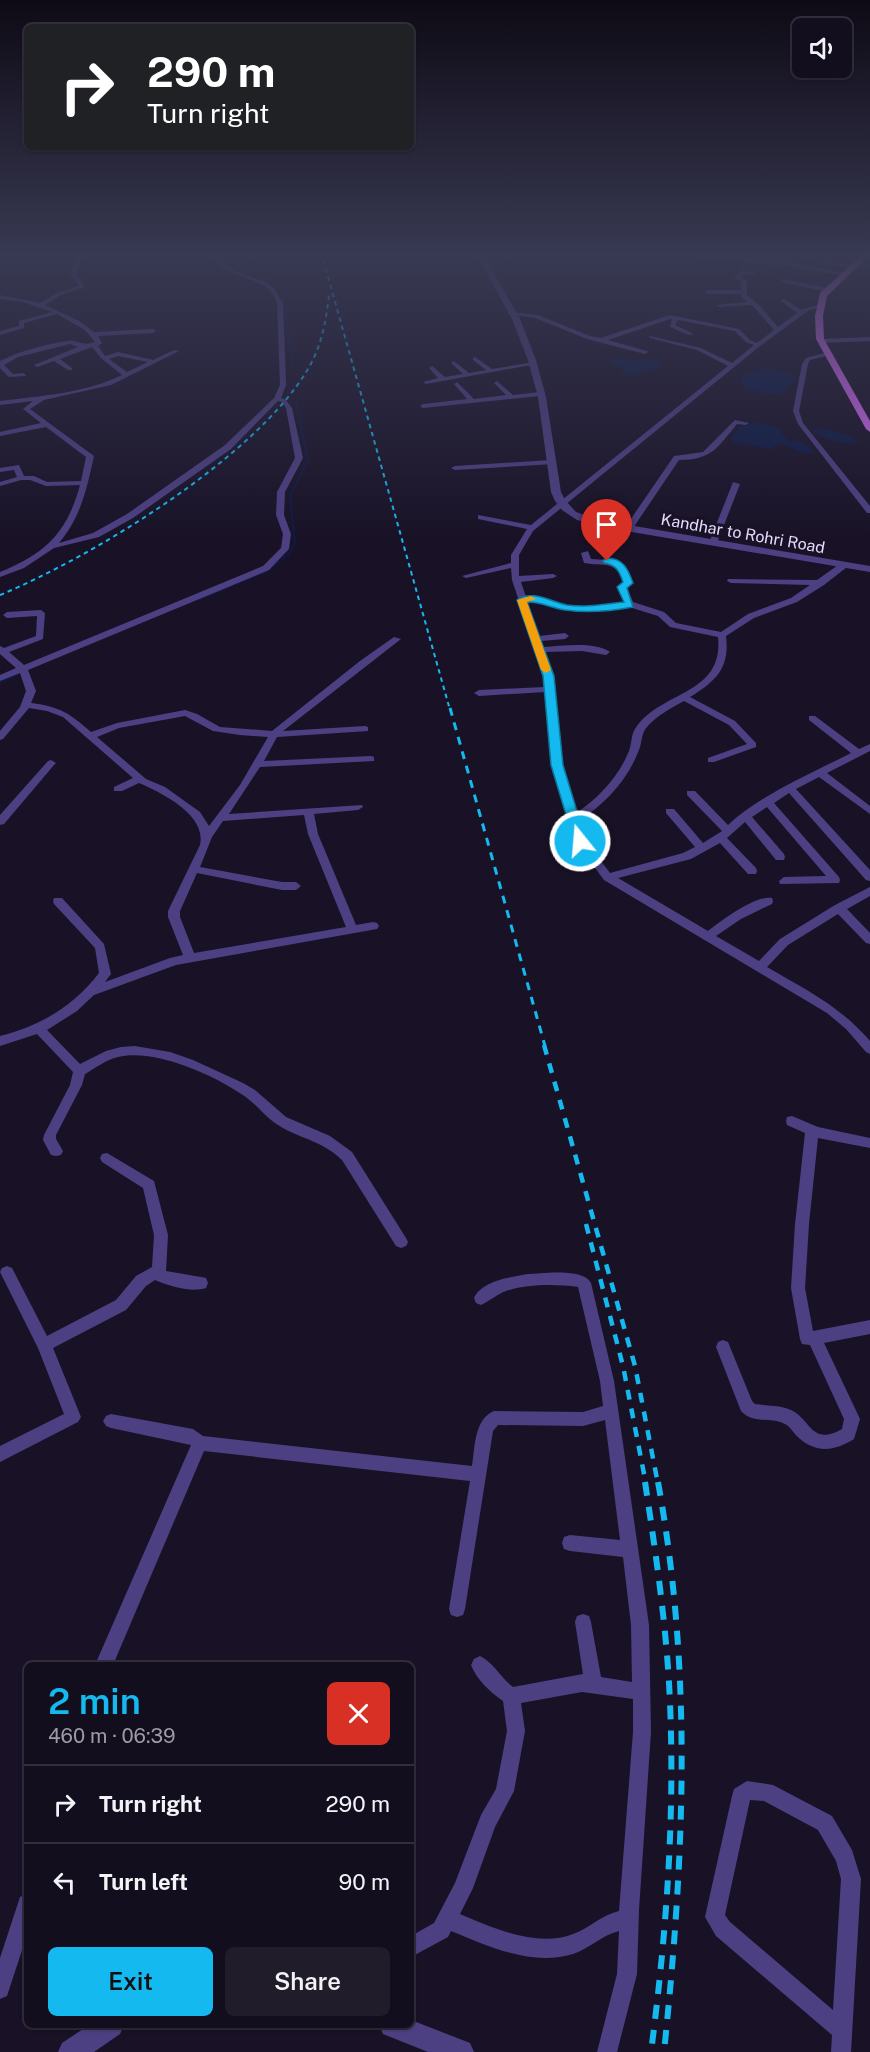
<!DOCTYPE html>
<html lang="en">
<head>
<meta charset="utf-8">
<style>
	body { margin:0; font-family:"Public Sans",sans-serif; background:#201c2a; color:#f1f3f6; height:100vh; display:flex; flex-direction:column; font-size:22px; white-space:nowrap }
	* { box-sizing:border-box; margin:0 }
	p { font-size:20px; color:#9d9ca4 }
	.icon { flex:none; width:33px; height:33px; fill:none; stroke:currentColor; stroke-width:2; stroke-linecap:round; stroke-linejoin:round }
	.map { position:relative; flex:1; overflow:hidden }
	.side { position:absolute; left:24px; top:1662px; width:390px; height:366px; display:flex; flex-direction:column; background:#130e1d; border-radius:9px; box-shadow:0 2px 4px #0004,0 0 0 2px #322e3b }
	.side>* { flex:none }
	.hud { position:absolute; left:24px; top:24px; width:390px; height:126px; border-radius:9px; box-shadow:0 2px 4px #0004,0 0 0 2px #322e3b; background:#202124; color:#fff; overflow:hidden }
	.controls { position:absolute; left:792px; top:18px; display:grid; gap:12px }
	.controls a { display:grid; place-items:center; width:60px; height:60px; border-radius:9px; background:#130e1d; box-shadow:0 2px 4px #0004,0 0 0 2px #322e3b; font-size:30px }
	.pin { position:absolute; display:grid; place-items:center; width:51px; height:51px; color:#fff; margin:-62px -26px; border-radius:50% 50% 50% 0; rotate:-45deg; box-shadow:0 0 6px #0007 }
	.pin .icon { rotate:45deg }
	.me { position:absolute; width:66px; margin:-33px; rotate:343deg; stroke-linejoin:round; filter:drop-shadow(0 0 4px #0008) }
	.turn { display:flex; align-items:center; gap:21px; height:126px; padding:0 24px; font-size:27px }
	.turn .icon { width:78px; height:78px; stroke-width:2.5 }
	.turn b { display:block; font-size:42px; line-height:51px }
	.round { display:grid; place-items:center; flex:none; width:63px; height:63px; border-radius:9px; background:#201c2a }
	.head { display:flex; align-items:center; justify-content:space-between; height:102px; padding:0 24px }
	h1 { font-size:36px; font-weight:600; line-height:45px; color:#14b9ef }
	.action { display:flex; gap:12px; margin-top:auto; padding:12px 24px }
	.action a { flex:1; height:69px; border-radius:9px; background:#14b9ef; color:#111; font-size:24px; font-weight:600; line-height:69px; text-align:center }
	.action a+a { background:#201c2a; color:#f1f3f6 }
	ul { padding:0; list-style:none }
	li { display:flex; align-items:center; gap:18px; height:78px; padding:0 24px; border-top:2px solid #322e3b }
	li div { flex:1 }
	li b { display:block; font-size:22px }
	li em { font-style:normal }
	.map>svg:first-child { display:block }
</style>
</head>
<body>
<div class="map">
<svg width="870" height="2052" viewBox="0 0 870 2052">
	<rect width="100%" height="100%" fill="#191227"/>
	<g fill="#0e1a44">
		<polygon points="615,359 660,361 660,367 628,376 621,374 624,369 607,362"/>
		<path d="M765 368 791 373 795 380C782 400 765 395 745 389L740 381 742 375Z"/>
		<path d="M758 422 778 427C782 431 783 436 787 439 799 444 801 437 814 452L813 454C799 454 790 445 778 444L771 449 732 442V435L740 427Z"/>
		<path d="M818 428 849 435 859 443C846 446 820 439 811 429Z"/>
	</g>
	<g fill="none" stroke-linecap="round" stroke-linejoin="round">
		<g stroke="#0e1a44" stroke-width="2">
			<polyline points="212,252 233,268 283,288 293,367"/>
			<polyline points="197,600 267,571 289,554 295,543 290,495 308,461 296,402"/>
			<polyline points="0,682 24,671"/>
		</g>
		<g fill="#4c4083" fill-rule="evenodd">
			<path d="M78 252H84L76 273 85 287 61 295 45 305 79 321 94 332 153 329 156 331 153 333 98 336 102 343 98 346 105 356 118 352 153 360 174 350 179 351 111 385 44 400 30 409 94 456C87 488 81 517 59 543L93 533 127 514 225 445 274 398 280 385 277 303 270 290 261 284 230 272 200 252H206L234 270 265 282 274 288 283 303 286 385 281 398 286 400 292 408 303 458 285 492 284 515 291 534 289 549 269 570 28 670 36 691 31 703C61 707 69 713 91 732L117 723 185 710 197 714 220 727 272 731 360 661 394 637 401 639 283 731 365 726 368 727V731L277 737 264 761 371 756 374 757V761L260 767 229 814 362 805 363 807 358 810 314 814 318 834 356 925 373 922 377 923 379 926 377 929 176 965 94 995 77 1011 47 1030 80 1064 106 1051 121 1047 135 1046 170 1052 193 1060 243 1083 255 1090 286 1117 330 1136 352 1152 406 1238 408 1242 406 1246 401 1248 396 1246 342 1160C321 1140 300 1139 278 1125 266 1118 258 1106 247 1098 217 1076 155 1048 118 1057 106 1060 95 1068 85 1074L82 1085 56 1135V1139L63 1151 61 1155 56 1156 51 1155 43 1140 44 1135 70 1085 73 1072 37 1034 0 1046V1036C40 1026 74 1006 99 973L95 948 54 904 53 901 54 898H62L104 944 111 974 105 982 170 958 183 955 168 917V911L200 845C207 815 162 793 139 783L122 791H114V787L133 778 63 717 47 711 29 708 3 739 0 740V731L20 707 26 691 20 673 0 681V675L16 668 0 654V646L4 648 36 636 37 616 7 618 3 615 7 612 41 610 45 613 43 639 9 652 24 665 263 566 281 548 283 534 276 515 277 492 295 458 286 408 282 402 278 401 231 449 133 518 99 537 54 548 24 568 0 577V572C45 554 67 533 80 485L46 486 30 480H21L0 486V482L17 477 14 470 0 472V468L19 465 24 476H34L47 482 81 481 86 457 46 427 0 436V432L41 423 23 409 33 401 0 405V401C40 396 86 393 122 375L102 359 92 347 60 359 72 368V370H68L54 361 37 367 34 365 78 347 70 344 18 357 4 365 13 374 23 373 26 375 25 376 9 377 0 368V361C20 351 46 344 68 341 79 339 80 347 95 342L85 330 57 314 24 323V328L0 335V331L19 326V321L52 312 23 302 0 299V295L40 303 57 293 79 286 70 273ZM118 356 148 362 127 372 109 359ZM185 716 213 731 240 735 268 737 240 785 209 826 200 812 165 787 146 779 97 737 119 728ZM304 815 308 834 346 927 194 953 180 917V911L197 873 282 890H296L301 886 296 882H282L200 867 212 837 223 821Z"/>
			<polygon points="762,252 777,252 856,266 853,268"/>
			<polygon points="701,254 790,262 847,274 844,276 790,266 699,257"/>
			<path d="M742 270 758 273 755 275 743 274 741 277 747 281V295L760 306 778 327 797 313 781 301V299H785L801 310 821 304 824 306 809 310 760 346 533 531 519 555V576L553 574 557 576 553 578 521 582 526 597C544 596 551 602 568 605 587 608 606 604 625 602L618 587 624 582C614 559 605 567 584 563L581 553 588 551 591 559C615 561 622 558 632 583L627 588 633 602 664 612 676 623 721 632 748 614 791 598 810 585 731 583 727 581 728 579 817 580 841 563H847V567L824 585 797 602 754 618 726 636C730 668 716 681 690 697L735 721 756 743V747L714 762H708V758L747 744 729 725 684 701C671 708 656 716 646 728 641 735 642 743 639 750 628 779 605 805 579 820L585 840 610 873 683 853 695 847 666 813V809H674L703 843 722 831 687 795V791H695L728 825C760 795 812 773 851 753L809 720V716H815L859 749 870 744V751L827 773 870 806V814L819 777 796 789 870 870V881L866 880 789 793 774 803 839 877 840 880 839 883 780 884 779 881 784 877 826 876 767 807 752 817 784 854 785 857 784 860H776L745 822 727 838 756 868 757 871 756 874H748L720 843 691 859 618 878 708 931C721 921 755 895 772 898L773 901 772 904 741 919 716 936 759 961 780 939 835 905 870 887V896L847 909 870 933V944L866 943 838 914 788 945 767 967C806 990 840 1006 870 1041V1054L866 1052 846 1029 827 1013 604 880 575 841 552 765 545 692 479 696 474 693 479 690 544 687 543 676 532 641 530 639 531 637 512 580 511 568 466 578 462 576 511 563V555L527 529 478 519V515L531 525 728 366 697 350 650 338V336L701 348 732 363 754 345 746 342 735 331 678 320 675 325 694 334 689 335 670 327 672 319H670L608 340 647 351 648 352 645 354 587 339 535 318 510 314 513 312 538 315 590 336 601 338 670 315 739 329 750 340 757 343 774 330 752 305 719 307 716 305 747 302 742 297 741 294H708L705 292 708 290H741V282L734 277ZM528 602H539L564 610 583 612 629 607 658 616 670 627 718 637C724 696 660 690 635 729 631 735 632 743 629 751 619 776 599 798 576 813L562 765 555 689 545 652 582 651 606 655 610 652C593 641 563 646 543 647L541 641 565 639 569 636 565 633 539 636Z"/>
			<polygon points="782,279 828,288 831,290 828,292 780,282"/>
			<polygon points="870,337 870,341 821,343 818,341 821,339"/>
			<polygon points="828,352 830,353 830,355 810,360 808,364 799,411 803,423 870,506 870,513 867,513 798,424 793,411 802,364 806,358"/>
			<polygon points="475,357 492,369 534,362 537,364 426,384 423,382 438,378 429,368 432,366 445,377 463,374 451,363 454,361 469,373 486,370 473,360 473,358"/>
			<polygon points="497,381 513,395 540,392 543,394 540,396 423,408 420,406 423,404 467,399 454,384 457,382 474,399 506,395 494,383"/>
			<path d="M735 420 749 423 746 425 737 424C718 447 712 460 679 460L631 531H625L624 529 674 456 703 452Z"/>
			<polygon points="551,460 554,460 554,464 455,470 451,468 455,466"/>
			<polygon points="733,482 740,484 717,543 710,545 709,543"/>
			<polygon points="51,760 56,763 54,765 4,824 0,825 0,815 48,761"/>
			<path d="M792 1116 818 1127 870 1138V1148L818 1138 809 1224 805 1288 813 1331 870 1320V1334L824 1343 860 1419 854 1439C835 1451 816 1454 798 1437 794 1434 790 1426 785 1424 771 1416 754 1425 741 1411L716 1347 718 1342 723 1340 728 1342 752 1401 755 1404C766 1406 783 1405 793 1411 811 1421 812 1446 842 1429L844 1419 810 1345 802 1344 800 1339 791 1288 795 1224 805 1133 787 1125 786 1121 787 1117Z"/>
			<path d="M107 1153 154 1181 168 1235 166 1271 201 1277 206 1278 208 1283 206 1288C191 1293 169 1286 155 1280L146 1286 126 1310 53 1348 81 1417 78 1422 0 1462V1446L64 1414 38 1348 0 1272 2 1268 7 1266 12 1268 47 1336 116 1300 136 1276 152 1267 154 1235 143 1188 102 1162 100 1158 102 1154Z"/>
			<path d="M528 1274C543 1273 584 1268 591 1283L614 1381 649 1625 651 1732 639 1910 637 1974 617 2052H597L617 1974 619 1931C602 1935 589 1949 573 1954 532 1967 488 1946 451 1931L448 1937 411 1957V1936L434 1923 455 1883 481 1815 496 1789 507 1731 503 1701C490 1692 477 1680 471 1665L474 1659 480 1656C493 1662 501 1678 513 1687L583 1674 575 1622 577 1616 583 1614 589 1616 591 1622 601 1677 632 1682 631 1625 623 1557 570 1551 564 1549 562 1543 564 1537 570 1535 620 1540 605 1420 583 1426 498 1425 493 1431 465 1609 463 1615 457 1617 451 1615 449 1609 470 1481 204 1451 113 1665H95L191 1445 111 1428 106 1426 103 1421 106 1416 111 1414 193 1429 203 1436 472 1466C475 1448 474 1419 494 1411L583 1412 603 1406 600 1381 578 1287C555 1284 528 1284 506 1291 497 1294 490 1301 481 1305L476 1303 474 1298C482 1281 511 1277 528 1274ZM582 1692 633 1699V1732L619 1911C601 1915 590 1928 573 1934 537 1948 493 1928 460 1914L473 1888 495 1827 514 1791 525 1731 521 1703Z"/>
			<path d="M747 1781 773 1785 832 1816 852 1850 861 1879 851 2052H831L832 2035 716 1936 705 1917 732 1796 734 1789ZM750 1800 764 1801 818 1830 836 1861 841 1879 833 2010 730 1922 725 1915Z"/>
			<polygon points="27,1894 27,1935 7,1996 0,1999 0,1958 20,1897"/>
		</g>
		<g fill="#4c4083" fill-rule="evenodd">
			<polygon points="475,252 482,252 520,319 536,360 546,397 561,492 565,500 576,512 599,520 870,566 870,572 608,528 577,520 562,510 555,501 551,492 538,397 528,360 512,319"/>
			<polygon points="411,2020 470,2043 474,2052 428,2052 383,2034 379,2025 411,2025"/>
			<polygon points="89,2025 124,2025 120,2034 94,2052 58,2052 62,2043"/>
		</g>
		<polygon fill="#d569f5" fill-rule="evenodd" points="865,252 870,252 870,255 827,296 823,316 824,339 870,421 870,432 866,429 816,339 815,316 820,293"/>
		<g stroke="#14b9ef" stroke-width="2" stroke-dasharray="4.5 4" stroke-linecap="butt">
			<polyline points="321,252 450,710"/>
			<path d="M0 595C94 556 256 457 308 369 322 345 326 321 329 295"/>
		</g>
		<polyline stroke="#14b9ef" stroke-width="3" stroke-dasharray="8 7" stroke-linecap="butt" points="450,708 545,1046"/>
		<g stroke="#14b9ef" stroke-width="4.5" stroke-dasharray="10 9" stroke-linecap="butt">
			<polyline points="544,1045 635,1366 658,1484"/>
			<polyline points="586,1224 623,1366 646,1484"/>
		</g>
		<g stroke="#14b9ef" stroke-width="6" stroke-dasharray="14 11" stroke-linecap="butt">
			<path d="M645 1482C656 1555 667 1629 670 1703 675 1819 666 1937 651 2052"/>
			<path d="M658 1482C693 1674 684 1859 664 2052"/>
		</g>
	</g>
	<linearGradient id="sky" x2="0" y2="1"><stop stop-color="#0e0a15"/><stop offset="0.47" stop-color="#383952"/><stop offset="1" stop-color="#383952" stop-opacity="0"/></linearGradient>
	<rect width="870" height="540" fill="url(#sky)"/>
	<path fill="#14b9ef" stroke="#0d789b" stroke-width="1.5" d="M607 558C623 558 628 569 633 583L627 588 633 607C612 611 587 613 565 610 551 608 542 602 527 602L554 676 563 765 586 841 580 845 574 841 551 765 543 676 517 600C532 589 551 602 567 605 586 608 605 604 624 602L617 587 623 582C619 570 616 565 604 563L602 561Z"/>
	<polygon fill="#f59e0b" points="531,596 536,599 527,602 551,670 546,673 541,670 517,600"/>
	<g text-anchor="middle" stroke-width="6" stroke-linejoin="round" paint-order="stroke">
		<g font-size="16" fill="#e3dbfc" stroke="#191227">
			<text transform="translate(743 533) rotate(10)" y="6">Kandhar to Rohri Road</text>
		</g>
	</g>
</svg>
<div class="controls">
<a><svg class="icon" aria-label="sound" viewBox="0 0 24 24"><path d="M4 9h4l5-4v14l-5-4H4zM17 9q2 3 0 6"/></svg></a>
</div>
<div class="pin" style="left:607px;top:561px;background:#d93025"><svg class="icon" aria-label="arrive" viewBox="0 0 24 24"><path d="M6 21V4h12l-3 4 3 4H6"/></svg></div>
<svg class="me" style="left:580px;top:841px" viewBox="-20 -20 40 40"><circle r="17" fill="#14b9ef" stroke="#fff" stroke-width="3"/><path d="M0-11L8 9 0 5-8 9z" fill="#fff"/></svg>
<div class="hud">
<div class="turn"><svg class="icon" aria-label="right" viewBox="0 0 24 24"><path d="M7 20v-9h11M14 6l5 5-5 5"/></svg><div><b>290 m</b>Turn right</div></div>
</div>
<section class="side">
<div class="head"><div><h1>2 min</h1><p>460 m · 06:39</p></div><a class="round" style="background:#d93025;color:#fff"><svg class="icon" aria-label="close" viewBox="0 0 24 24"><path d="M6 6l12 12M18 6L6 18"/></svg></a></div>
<ul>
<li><svg class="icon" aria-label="right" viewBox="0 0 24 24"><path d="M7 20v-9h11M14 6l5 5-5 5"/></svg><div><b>Turn right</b></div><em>290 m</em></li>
<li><svg class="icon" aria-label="left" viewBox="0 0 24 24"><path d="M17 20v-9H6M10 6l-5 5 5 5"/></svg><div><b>Turn left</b></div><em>90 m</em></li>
</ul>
<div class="action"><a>Exit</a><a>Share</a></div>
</section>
</div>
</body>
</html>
